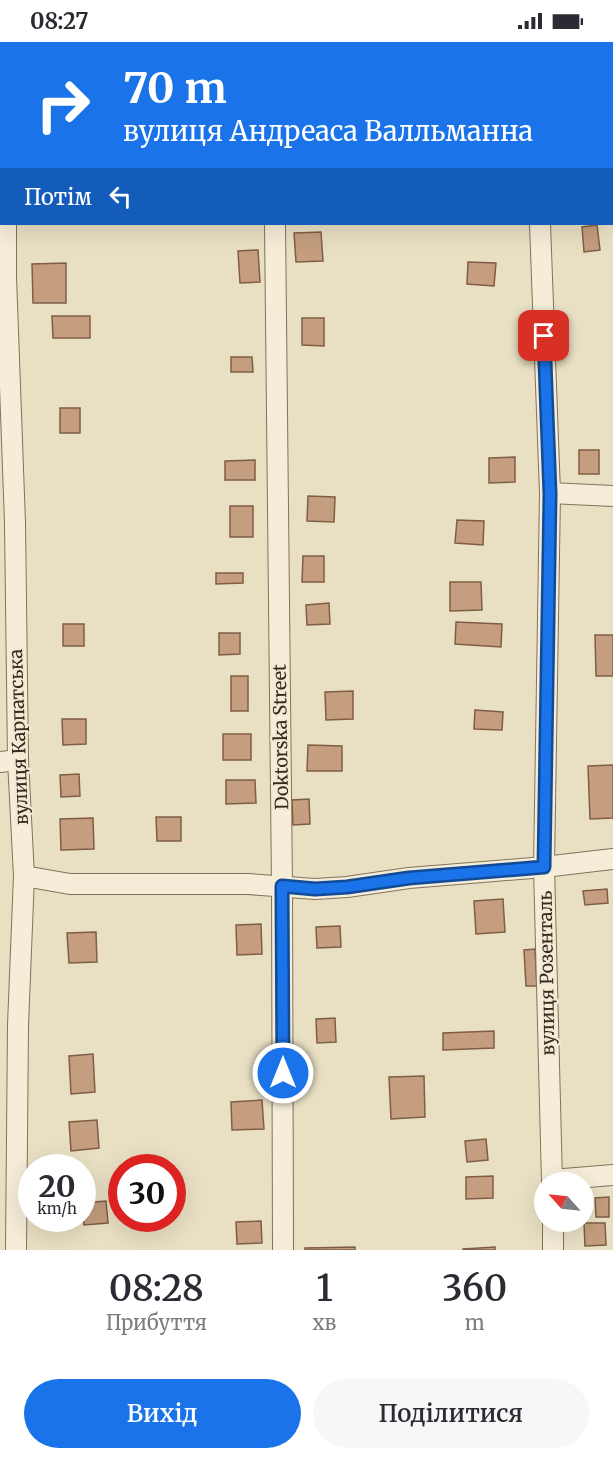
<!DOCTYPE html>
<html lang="uk">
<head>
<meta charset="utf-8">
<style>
	body { margin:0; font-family:Merriweather,serif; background:#f7f7f7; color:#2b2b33; height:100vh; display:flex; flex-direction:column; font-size:22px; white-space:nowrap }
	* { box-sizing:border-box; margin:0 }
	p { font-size:20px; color:#7c7c81 }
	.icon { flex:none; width:33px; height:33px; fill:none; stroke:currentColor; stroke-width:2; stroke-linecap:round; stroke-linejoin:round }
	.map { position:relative; height:1208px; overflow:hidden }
	.sheet { display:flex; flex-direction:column; background:#fff; flex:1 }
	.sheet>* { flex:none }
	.banner { position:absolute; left:0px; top:0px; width:614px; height:183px; box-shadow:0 6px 24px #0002; background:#1a73e8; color:#fff; overflow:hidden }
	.needle { width:39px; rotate:297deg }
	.buttons { position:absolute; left:534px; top:1130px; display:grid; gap:12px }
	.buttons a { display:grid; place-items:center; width:60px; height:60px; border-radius:50%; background:#fff; box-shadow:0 6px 24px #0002; font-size:30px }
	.speed { position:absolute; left:18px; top:1112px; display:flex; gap:12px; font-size:30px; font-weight:700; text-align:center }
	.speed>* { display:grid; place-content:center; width:78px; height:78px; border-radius:50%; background:#fff; box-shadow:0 6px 24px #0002; line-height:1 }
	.speed small { font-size:15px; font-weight:400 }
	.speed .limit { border:9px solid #d22; background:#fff; color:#111 }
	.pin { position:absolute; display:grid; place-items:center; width:51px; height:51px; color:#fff; margin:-26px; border-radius:12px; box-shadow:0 3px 9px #0006 }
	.me { position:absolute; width:66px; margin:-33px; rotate:0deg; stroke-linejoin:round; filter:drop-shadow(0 0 4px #0008) }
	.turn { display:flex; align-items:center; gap:21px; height:126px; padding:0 24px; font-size:27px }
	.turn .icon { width:78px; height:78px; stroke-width:2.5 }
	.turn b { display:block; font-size:42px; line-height:51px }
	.then { display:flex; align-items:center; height:57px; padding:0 24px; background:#0003; gap:12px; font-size:22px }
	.eta { display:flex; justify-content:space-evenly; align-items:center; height:102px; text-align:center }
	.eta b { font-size:36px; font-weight:600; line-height:42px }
	.cta { display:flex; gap:12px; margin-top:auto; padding:12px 24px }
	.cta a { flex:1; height:69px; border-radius:36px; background:#1a73e8; color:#fff; font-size:24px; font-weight:600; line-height:69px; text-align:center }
	.cta a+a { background:#f7f7f7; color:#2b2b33 }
	.status { display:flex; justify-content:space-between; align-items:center; height:42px; padding:0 30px; background:#fff; direction:ltr }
	.status svg { height:16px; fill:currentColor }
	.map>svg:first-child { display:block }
</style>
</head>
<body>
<div class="status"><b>08:27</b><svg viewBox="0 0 49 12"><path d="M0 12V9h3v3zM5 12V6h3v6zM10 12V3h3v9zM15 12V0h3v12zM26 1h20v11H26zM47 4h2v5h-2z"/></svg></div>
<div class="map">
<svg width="613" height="1208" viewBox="0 0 613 1208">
	<rect width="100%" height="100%" fill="#e9e0c4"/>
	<g fill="#c49e7e" stroke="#7f5e45" stroke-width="1.5">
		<rect x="192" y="0" width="154" height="2"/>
		<polygon points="597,183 600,208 584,210 582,185"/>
		<polygon points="321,190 323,219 296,220 294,191"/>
		<polygon points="258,208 260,240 240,241 238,209"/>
		<polygon points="468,220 496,221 494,244 467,242"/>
		<polygon points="66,221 66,261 33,261 32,222"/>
		<polygon points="52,274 90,274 90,296 53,296"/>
		<polygon points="302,276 324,276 324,304 302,303"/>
		<polygon points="231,315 252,315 253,330 231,330"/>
		<rect x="60" y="366" width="20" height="25"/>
		<rect x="579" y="408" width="20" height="24"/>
		<polygon points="515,415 515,440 489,441 489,416"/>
		<polygon points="255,418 255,438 225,438 225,419"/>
		<polygon points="308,454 335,455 334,480 307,479"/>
		<rect x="230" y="464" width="23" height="31"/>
		<polygon points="457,478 484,479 483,503 455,501"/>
		<polygon points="303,514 324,514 324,540 302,540"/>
		<polygon points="216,531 243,531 243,541 216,542"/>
		<polygon points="450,540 481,540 482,568 450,569"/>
		<polygon points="329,561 330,582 307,583 306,563"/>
		<polygon points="456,580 502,582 501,605 455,602"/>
		<rect x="63" y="582" width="21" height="22"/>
		<polygon points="219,591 240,591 240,612 219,613"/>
		<polygon points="595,593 613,593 613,634 596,634"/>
		<rect x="231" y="634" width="17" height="35"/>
		<polygon points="353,649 353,677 326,678 325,650"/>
		<polygon points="475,668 503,670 502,688 474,687"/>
		<polygon points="62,677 86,677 86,702 63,703"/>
		<rect x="223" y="692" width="28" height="26"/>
		<polygon points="308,703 342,704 342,729 307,729"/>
		<polygon points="613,723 613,776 590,777 588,724"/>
		<polygon points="79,732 80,754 61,755 60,733"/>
		<polygon points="226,738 255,738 256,761 226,762"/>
		<polygon points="309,757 310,782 293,783 292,758"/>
		<polygon points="156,775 181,775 181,799 157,799"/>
		<polygon points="93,776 94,807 61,808 60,777"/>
		<polygon points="607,847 608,861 585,863 583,849"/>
		<polygon points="503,857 505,890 476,892 474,859"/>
		<polygon points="261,882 262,912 237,913 236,883"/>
		<polygon points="340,884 341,905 317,906 316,885"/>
		<polygon points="96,890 97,920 69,921 67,891"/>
		<polygon points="535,907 537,944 526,944 524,908"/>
		<polygon points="335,976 336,1000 317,1001 316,977"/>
		<polygon points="494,989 494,1006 443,1008 443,991"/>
		<polygon points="93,1012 95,1050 71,1052 69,1014"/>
		<polygon points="424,1034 425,1075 391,1077 389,1035"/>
		<polygon points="262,1058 264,1087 232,1088 231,1060"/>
		<polygon points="97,1078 99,1106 71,1109 69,1080"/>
		<polygon points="486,1097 488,1118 467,1120 465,1099"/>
		<polygon points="493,1134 493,1156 466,1157 466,1135"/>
		<polygon points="609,1155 609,1175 596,1175 595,1156"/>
		<polygon points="106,1159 108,1181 84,1183 82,1161"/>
		<polygon points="261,1179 262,1201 237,1202 236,1180"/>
		<polygon points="584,1181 605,1181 606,1203 585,1204"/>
		<polygon points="355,1205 355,1208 305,1208 305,1206"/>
		<polygon points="495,1205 495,1208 463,1208 463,1207"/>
	</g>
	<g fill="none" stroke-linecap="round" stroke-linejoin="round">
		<g stroke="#82725d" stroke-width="22">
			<g id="minor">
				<polyline points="529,0 529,2"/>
				<polyline points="0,69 2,69"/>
				<polyline points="612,126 613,126"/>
				<polyline points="6,182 6,235 15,481 18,718 24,834 18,983 16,1208"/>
				<polyline points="275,182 282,844 283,1208"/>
				<polyline points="540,182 550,451 544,825 552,1140"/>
				<polyline points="550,451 613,454"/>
				<polyline points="0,720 18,718"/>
				<polyline points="24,834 70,842 248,842 315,847 347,845 409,836 544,825 613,817"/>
				<polyline points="552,1138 613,1133"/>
				<polyline points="553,1179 553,1208"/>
			</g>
		</g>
		<use href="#minor" stroke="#f5edd7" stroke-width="20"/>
	</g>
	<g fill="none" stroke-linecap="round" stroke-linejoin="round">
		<g stroke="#114b97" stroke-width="15">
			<polyline id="route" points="283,1031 282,844 315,847 347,845 409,836 544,825 550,452 544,294"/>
		</g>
		<use href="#route" stroke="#1a73e8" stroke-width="10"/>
	</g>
	<g text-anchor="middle" stroke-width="4.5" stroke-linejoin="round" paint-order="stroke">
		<g font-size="18" fill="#342a1f" stroke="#f2ead3">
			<text transform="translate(19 695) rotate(-92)" y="6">вулиця Карпатська</text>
			<text transform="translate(281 695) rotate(-91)" y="6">Doktorska Street</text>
			<text transform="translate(547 931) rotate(-91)" y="6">вулиця Розенталь</text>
		</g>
	</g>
</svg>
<div class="buttons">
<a><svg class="needle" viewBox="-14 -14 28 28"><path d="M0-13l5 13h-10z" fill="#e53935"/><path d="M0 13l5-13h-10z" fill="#7c7c81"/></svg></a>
</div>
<div class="speed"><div>20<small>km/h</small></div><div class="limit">30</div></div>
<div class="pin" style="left:544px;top:294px;background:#d93025"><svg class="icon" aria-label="arrive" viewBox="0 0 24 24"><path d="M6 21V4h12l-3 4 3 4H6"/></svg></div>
<svg class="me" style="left:283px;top:1031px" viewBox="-20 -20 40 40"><circle r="17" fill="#1a73e8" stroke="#fff" stroke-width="3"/><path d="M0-11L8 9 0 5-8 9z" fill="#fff"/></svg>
<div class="banner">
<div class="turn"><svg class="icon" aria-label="right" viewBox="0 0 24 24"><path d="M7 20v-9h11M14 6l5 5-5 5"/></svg><div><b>70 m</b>вулиця Андреаса Валльманна</div></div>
<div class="then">Потім<svg class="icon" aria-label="left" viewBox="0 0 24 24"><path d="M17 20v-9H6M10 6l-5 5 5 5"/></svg></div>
</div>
</div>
<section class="sheet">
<div class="eta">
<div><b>08:28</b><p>Прибуття</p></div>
<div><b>1</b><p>хв</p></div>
<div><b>360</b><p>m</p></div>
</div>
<div class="cta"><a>Вихід</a><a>Поділитися</a></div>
</section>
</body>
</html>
